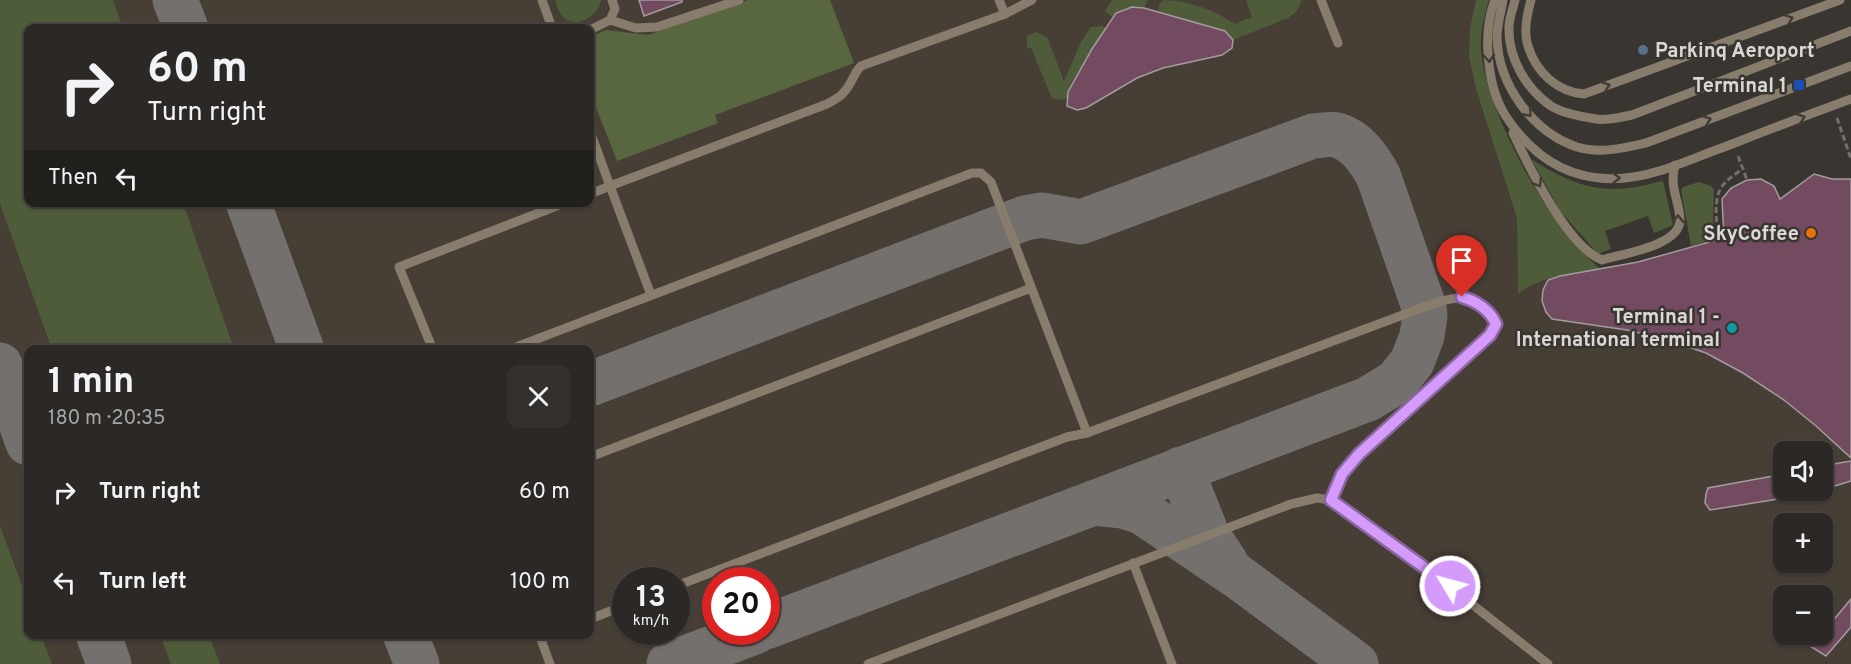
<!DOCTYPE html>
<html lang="en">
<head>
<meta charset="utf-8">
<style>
	body { margin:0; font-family:Overpass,sans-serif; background:#33302d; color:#f1f3f6; height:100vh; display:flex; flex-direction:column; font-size:22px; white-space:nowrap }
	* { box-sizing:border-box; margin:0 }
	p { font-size:20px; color:#a6a6a7 }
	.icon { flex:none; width:33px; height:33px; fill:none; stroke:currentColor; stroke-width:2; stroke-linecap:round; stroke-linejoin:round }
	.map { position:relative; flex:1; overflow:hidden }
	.sheet { position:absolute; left:24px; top:345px; width:570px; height:294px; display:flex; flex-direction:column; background:#2b2825; border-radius:12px; box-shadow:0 2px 4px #0004,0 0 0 2px #474442 }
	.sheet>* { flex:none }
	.guide { position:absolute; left:24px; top:24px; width:570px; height:183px; border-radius:12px; box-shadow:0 2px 4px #0004,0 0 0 2px #474442; background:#2b2825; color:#f1f3f6; overflow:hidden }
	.buttons { position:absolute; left:1773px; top:441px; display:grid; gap:12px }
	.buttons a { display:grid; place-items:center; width:60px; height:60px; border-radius:12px; background:#2b2825; box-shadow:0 2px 4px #0004,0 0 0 2px #474442; font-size:30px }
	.speed { position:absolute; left:612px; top:567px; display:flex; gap:12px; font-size:30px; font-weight:700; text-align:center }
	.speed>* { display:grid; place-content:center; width:78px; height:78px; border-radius:50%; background:#2b2825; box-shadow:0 2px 4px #0004,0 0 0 2px #474442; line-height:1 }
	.speed small { font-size:15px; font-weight:400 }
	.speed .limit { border:9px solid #d22; background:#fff; color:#111 }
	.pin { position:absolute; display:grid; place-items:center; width:51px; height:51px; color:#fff; margin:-62px -26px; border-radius:50% 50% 50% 0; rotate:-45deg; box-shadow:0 0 6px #0007 }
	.pin .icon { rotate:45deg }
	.me { position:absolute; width:66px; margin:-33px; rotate:307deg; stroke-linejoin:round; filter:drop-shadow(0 0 4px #0008) }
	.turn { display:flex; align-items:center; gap:21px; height:126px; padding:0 24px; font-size:27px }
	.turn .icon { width:78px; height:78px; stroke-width:2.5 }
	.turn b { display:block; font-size:42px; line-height:51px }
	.then { display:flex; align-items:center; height:57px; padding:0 24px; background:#0003; gap:12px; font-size:22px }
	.round { display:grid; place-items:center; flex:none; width:63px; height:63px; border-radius:12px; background:#33302d }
	.overview { display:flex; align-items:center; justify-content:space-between; height:102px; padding:0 24px }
	h1 { font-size:36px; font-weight:700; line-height:45px }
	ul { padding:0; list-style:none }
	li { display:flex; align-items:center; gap:18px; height:90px; padding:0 24px }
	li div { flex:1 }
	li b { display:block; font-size:22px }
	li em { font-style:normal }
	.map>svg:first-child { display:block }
</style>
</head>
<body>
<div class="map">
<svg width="1851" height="664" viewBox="0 0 1851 664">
	<rect width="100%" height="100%" fill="#393531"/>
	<path fill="#473e35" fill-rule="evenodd" d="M0 0H1476L1470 28 1469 57 1476 89 1517 218 1518 293 1537 282 1560 276 1638 262 1724 238 1851 194V664H0ZM28 28H590V202H28ZM28 350H590V634H28ZM1784 452H1822V490H1784ZM1784 524H1822V562H1784ZM626 580H676V632H626ZM716 580H766V632H716ZM1784 596H1822V634H1784Z"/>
	<g fill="#4f5c3a">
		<polygon points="0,0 113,0 123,28 28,28 28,202 183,203 234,349 52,349 0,204"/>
		<path d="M555 0H601C598 16 577 29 564 18 559 13 557 6 555 0Z"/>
		<path d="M1112 0H1148L1144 8C1132 7 1120 7 1113 18L1105 11Z"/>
		<path d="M1163 0C1188 0 1214 10 1235 24L1252 17 1246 0H1302L1297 11 1288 18 1233 40 1225 31 1159 12V5Z"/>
		<path d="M1476 0H1489C1484 16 1480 34 1481 50 1485 104 1535 198 1571 239 1580 250 1590 259 1600 269 1572 275 1541 275 1518 294L1517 218 1476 89 1469 57 1470 28Z"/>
		<polygon points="1101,26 1107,28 1068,91 1068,99 1056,100 1052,98 1031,48 1027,48 1027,36 1036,32 1047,37 1064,81 1080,44 1091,27"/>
		<path d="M1531 159C1568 182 1596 195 1641 186 1648 185 1656 182 1663 181L1673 225 1654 233 1648 216 1605 231 1611 249 1598 254 1561 212Z"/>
		<polygon points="1699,182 1711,186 1714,190 1713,219 1716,239 1691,246 1681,190 1683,187"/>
		<polygon points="0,526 28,602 28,634 41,635 52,664 0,664"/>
		<polygon points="160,635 209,635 220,664 171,664"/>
	</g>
	<polygon fill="#586740" points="748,0 830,0 854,63 715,115 718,123 617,161 590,92 590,37 606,30 648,35"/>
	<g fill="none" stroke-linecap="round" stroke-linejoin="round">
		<g stroke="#74706d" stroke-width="45">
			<polyline points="175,0 186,28"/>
			<polyline points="248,202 302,350"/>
			<polyline points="0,365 28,443"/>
			<path d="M590 384 1025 218 1042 215 1081 222 1313 136C1321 136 1330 133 1337 135 1357 141 1368 158 1378 175L1424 307 1425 315 1422 336 1412 362 1396 382 1368 399 766 627"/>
			<polyline points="1181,469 1207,534 1226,563"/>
			<polyline points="1094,503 1123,506 1142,512 1237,576 1356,664"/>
			<polyline points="98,634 109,664"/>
			<polyline points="405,634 417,664"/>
			<polyline points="669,664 755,632"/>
		</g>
	</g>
	<g fill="#734b60" stroke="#a39c9f" stroke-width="1.5">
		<polygon points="639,0 682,0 682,2 644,16"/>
		<polygon points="1132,7 1144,8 1225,31 1233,40 1232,48 1222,55 1163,68 1137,78 1086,108 1077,110 1067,106 1068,92 1092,49 1116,13"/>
		<polygon points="1814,174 1832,179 1851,179 1851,458 1816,426 1784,400 1743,373 1706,353 1665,339 1627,330 1552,319 1546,312 1542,301 1543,290 1548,280 1560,276 1638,262 1724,238 1722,199 1731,188 1747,180 1761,179 1774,186 1780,199"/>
		<polygon points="1851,461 1851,481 1822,490 1822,466"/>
		<polygon points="1784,474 1784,498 1710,510 1705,503 1706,494 1708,488"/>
		<polygon points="1851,599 1851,627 1826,656 1810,646 1822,634"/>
	</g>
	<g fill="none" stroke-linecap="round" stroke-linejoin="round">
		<g stroke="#736f6c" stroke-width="3" stroke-dasharray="6 3" stroke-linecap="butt">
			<polyline points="1837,118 1851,159"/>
			<polyline points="1738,156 1747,180"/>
			<path d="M1718 240C1717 224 1712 196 1724 184 1729 178 1736 174 1742 169"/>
		</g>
		<g stroke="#887c6c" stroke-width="9">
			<polyline points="542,0 552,28"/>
			<polyline points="1321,0 1338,43"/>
			<path d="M1495 0C1482 32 1487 86 1505 115 1542 172 1594 191 1659 171 1682 164 1704 154 1727 146 1768 130 1810 114 1851 99"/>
			<path d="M1503 0C1501 12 1497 25 1497 37 1498 84 1532 132 1577 147 1600 154 1624 148 1646 143L1851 66"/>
			<path d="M1515 0C1513 9 1509 18 1509 27 1508 58 1526 89 1551 106 1562 113 1583 117 1596 119 1608 121 1620 117 1632 115L1851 31"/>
			<path d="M1531 0C1527 14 1523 32 1528 46 1536 72 1557 92 1584 94L1840 0"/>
			<polyline points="1005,14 1032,0"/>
			<polyline points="610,20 636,28 657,27 739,0"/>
			<polyline points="590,30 610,20 615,9 612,0"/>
			<path d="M590 131 610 186 827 104C833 100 840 98 844 92 852 84 853 74 861 66L1005 14 999 0"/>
			<path d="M1513 133C1529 167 1567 246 1602 260 1621 254 1680 246 1680 220 1679 198 1669 189 1675 165"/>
			<polyline points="590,194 610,186 651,295"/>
			<polyline points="433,350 399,267 567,202"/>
			<polyline points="508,350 972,173 981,173 991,182 1087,433"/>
			<polyline points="590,457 1031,288"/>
			<polyline points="1133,563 1172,664"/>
			<path d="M676 586 1067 437 1087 433 1424 307C1447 299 1464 291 1484 309 1489 314 1493 318 1496 324L1490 335 1359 454 1342 474 1331 500"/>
			<polyline points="590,619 626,605"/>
			<polyline points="539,634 550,664"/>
			<polyline points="868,664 1291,504 1317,498 1331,500 1412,557 1548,664"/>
		</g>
	</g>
	<defs><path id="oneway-chevron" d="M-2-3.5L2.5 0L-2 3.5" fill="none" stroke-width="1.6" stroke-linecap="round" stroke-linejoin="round" transform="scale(1.5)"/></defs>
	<g stroke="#413c37">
		<use href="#oneway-chevron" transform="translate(1789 19) rotate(-20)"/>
		<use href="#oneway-chevron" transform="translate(1489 58) rotate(86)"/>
		<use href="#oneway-chevron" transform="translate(1606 86) rotate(-20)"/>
		<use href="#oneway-chevron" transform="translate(1528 113) rotate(49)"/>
		<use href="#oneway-chevron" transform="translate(1801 118) rotate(-21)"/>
		<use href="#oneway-chevron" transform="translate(1707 120) rotate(-21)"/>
		<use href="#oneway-chevron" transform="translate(1616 178) rotate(-1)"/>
		<use href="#oneway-chevron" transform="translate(1538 183) rotate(58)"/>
		<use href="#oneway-chevron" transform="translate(1678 219) rotate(-91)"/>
	</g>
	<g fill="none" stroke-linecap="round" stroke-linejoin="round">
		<g stroke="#8a65a2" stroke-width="15">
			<path id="route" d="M1450 586 1331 500 1342 474 1359 454 1490 335 1496 324C1490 310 1476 301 1462 297"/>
		</g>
		<use href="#route" stroke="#d59bfa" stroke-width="10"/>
	</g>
	<circle fill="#5c6f8a" stroke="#393531" stroke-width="2" cx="1643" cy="50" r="6"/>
	<rect fill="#1a4fb4" stroke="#393531" stroke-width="2" x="1793" y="79" width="12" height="12" rx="3"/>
	<circle fill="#e8710a" stroke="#393531" stroke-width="2" cx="1811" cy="233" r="6"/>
	<circle fill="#0f9aa8" stroke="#393531" stroke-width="2" cx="1732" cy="328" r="6"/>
	<g text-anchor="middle" stroke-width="5" stroke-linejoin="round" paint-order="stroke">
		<g font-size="20" font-weight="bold" fill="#dad7d5" stroke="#393531" text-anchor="end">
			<text x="1655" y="57" text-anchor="start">Parkinq Aeroport</text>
			<text x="1787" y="92">Terminal 1</text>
			<text x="1799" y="240">SkyCoffee</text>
			<text x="1720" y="323">Terminal 1 -<tspan x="1720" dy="23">International terminal</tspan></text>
		</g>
	</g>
</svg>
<div class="buttons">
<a><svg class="icon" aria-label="sound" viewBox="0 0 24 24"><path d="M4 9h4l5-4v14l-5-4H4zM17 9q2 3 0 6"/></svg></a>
<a>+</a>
<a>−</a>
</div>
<div class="speed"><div>13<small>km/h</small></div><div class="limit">20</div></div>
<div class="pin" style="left:1462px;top:297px;background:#d93025"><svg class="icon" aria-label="arrive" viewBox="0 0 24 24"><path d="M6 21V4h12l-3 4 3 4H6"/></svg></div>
<svg class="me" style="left:1450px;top:586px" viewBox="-20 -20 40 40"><circle r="17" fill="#d59bfa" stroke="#fff" stroke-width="3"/><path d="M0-11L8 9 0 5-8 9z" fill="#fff"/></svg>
<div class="guide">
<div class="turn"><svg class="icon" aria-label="right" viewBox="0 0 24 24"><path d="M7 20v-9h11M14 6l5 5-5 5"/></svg><div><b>60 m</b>Turn right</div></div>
<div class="then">Then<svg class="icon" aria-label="left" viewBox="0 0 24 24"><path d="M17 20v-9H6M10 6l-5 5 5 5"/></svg></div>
</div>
<section class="sheet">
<div class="overview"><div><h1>1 min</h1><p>180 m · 20:35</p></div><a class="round"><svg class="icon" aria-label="close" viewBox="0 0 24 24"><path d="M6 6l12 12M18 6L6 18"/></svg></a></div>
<ul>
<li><svg class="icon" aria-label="right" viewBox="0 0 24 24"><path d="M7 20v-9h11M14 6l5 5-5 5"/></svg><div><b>Turn right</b></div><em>60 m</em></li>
<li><svg class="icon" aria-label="left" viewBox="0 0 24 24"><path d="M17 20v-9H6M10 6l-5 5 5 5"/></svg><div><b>Turn left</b></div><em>100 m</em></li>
</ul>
</section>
</div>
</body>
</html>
